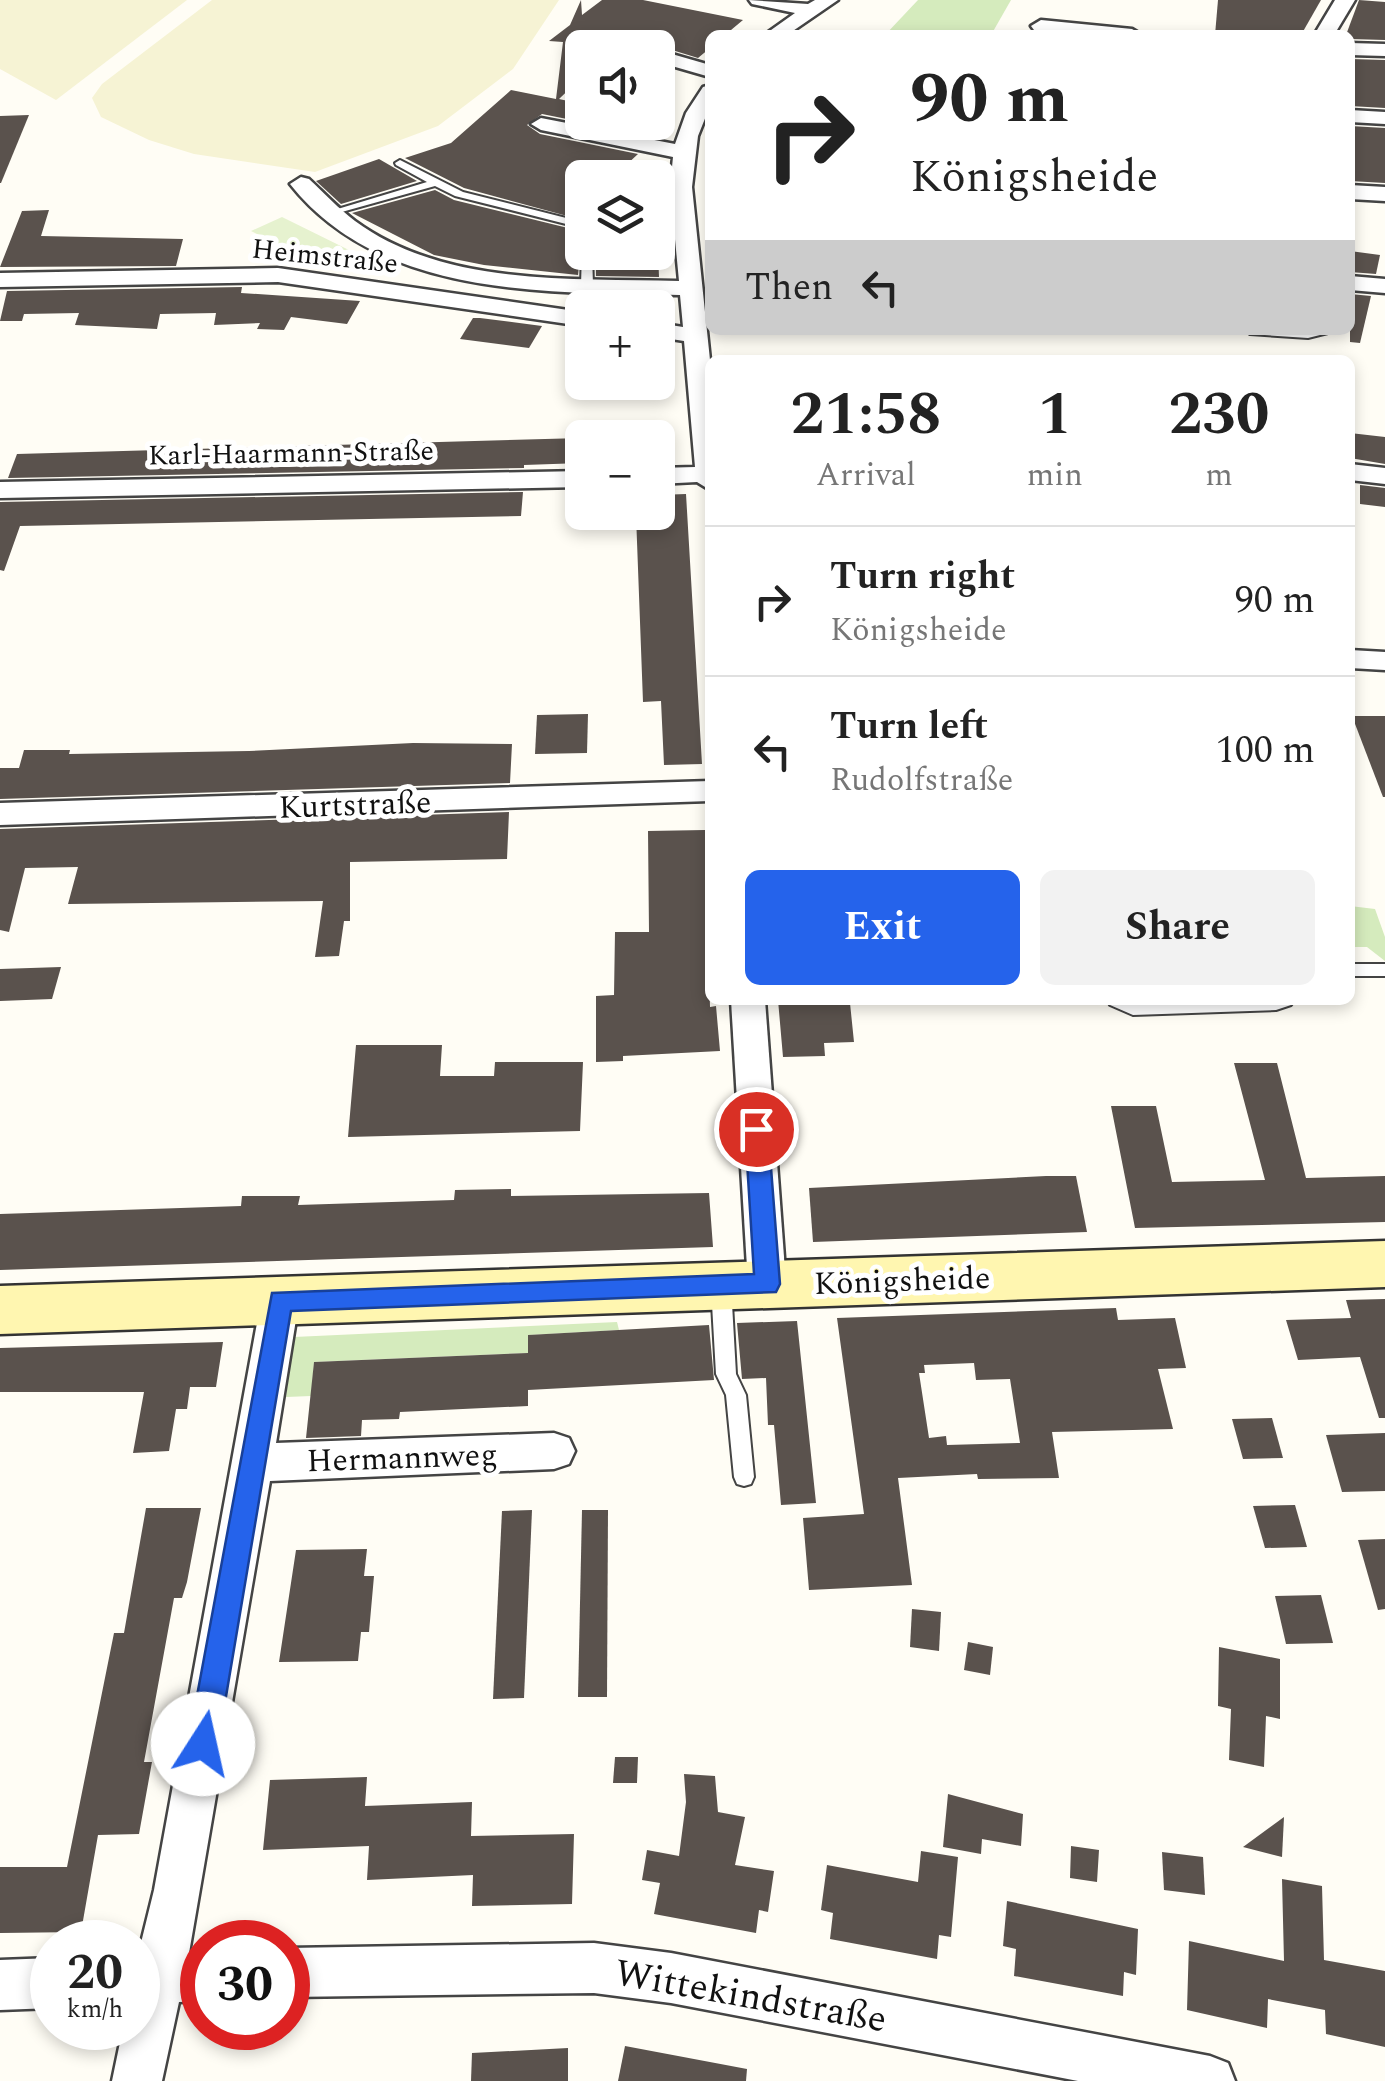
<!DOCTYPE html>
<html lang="en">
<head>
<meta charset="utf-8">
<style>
	body { margin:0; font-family:Spectral,serif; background:#f2f2f2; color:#222; height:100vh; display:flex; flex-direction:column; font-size:38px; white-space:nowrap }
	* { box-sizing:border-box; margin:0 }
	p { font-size:32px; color:#767676 }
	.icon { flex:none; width:55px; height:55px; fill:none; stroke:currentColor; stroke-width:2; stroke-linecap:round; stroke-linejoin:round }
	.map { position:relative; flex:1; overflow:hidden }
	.sheet { position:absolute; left:705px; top:355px; width:650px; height:650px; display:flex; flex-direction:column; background:#fff; border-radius:15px; box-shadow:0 5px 15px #0003 }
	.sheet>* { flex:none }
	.guide { position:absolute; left:705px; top:30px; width:650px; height:305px; border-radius:15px; box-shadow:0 5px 15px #0003; background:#fff; color:#222; overflow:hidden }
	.fabs { position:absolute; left:565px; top:30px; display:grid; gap:20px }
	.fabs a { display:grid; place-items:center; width:110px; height:110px; border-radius:15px; background:#fff; box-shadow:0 5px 15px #0003; font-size:50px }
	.speed { position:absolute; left:30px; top:1920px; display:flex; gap:20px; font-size:50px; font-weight:700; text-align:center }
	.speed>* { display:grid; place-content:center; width:130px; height:130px; border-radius:50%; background:#fff; box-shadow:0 5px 15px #0003; line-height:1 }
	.speed small { font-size:25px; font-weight:400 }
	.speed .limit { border:15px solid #d22; background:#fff; color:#111 }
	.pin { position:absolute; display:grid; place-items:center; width:85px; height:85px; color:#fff; margin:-42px; border:5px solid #fff; border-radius:50%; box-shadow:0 2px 10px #0007 }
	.me { position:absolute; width:110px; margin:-55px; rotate:10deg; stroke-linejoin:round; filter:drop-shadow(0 0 8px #0008) }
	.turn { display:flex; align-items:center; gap:35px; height:210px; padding:0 40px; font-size:45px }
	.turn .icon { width:130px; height:130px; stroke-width:2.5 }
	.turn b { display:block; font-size:70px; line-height:85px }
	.then { display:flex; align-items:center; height:95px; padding:0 40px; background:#0003; gap:20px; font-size:38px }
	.eta { display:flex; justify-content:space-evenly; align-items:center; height:170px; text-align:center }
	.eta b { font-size:60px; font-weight:700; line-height:70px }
	.primary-button { display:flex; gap:20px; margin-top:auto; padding:20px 40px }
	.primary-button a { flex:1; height:115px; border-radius:15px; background:#2563eb; color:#fff; font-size:40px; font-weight:700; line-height:115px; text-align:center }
	.primary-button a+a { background:#f2f2f2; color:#222 }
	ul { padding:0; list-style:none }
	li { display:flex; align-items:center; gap:30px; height:150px; padding:0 40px; border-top:2px solid #e0e0e0 }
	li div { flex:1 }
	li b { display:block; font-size:38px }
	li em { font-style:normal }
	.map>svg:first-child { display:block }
</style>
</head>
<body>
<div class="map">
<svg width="1385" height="2081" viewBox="0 0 1385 2081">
	<rect width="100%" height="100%" fill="#fffdf5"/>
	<g fill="#f6f3d4">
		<polygon points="0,0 187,0 56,100 0,69"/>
		<polygon points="212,0 559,0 513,69 438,126 315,172 194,154 149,140 101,117 92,98 102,84"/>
	</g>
	<g fill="#d5ebbd">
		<polygon points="918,0 1011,0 991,35 885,35"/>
		<polygon points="1350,906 1375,909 1385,937 1385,961 1367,947 1350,947"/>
		<polygon points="617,1322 619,1330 529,1335 528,1353 314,1362 311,1396 286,1397 294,1337"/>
	</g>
	<polygon fill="#e6f2cf" points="282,217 355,253 324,268 251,231"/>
	<g fill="#5a524d" fill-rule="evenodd">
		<polygon points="581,0 582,15 602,0 643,0 743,20 725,35 710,35 710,48 698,58 659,46 596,44 578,37 567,41 567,53 582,57 582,77 559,99 582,104 582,122 542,114 527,125 540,134 638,154 624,167 582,161 582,220 464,188 405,158 451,143 511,90 556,99 563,42 549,41 570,25"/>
		<polygon points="1218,0 1321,0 1301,35 1215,35"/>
		<polygon points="1359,0 1385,2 1385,40 1350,39 1346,35"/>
		<polygon points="1350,59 1385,60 1385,108 1350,106"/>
		<polygon points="29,115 1,183 0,183 0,116"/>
		<polygon points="584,122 667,122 654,136"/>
		<polygon points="1350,126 1385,128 1385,183 1350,181"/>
		<polygon points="379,159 417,181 341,204 316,181"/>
		<polygon points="435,190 454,200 568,228 582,237 578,275 484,265 434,255 352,213"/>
		<polygon points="49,210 41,236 183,239 176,266 0,267 22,211"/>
		<polygon points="1350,251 1380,255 1376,274 1350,272"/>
		<polygon points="596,252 658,252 659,277 596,276"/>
		<polygon points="242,287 241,293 360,301 347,324 291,317 284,330 257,329 260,323 214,325 216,313 160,314 157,329 75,325 79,313 24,314 22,321 0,321 7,291"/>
		<polygon points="1350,294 1371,296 1360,343 1350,342"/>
		<polygon points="473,318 480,318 542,326 529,348 460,339"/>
		<polygon points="1350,433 1385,437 1385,464 1350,458"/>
		<polygon points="582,438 582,463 524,465 524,468 8,478 17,454"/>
		<polygon points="1360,485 1385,488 1385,507 1360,504"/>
		<polygon points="523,492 521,516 20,526 4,571 0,570 0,502"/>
		<polygon points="686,494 702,764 664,765 661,701 643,702 636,515 658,512 658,495"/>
		<polygon points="588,714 587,753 535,754 537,715"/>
		<polygon points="1352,716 1385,716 1385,797 1383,797"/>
		<polygon points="413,743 512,744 510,783 0,799 0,768 19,768 24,750 70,750 69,754 249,751"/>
		<polygon points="509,812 507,859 350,862 350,921 344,921 339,956 315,957 323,901 68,904 78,867 25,868 9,932 0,930 0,829"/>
		<polygon points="705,830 710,1007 716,1006 720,1051 623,1056 623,1061 596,1062 596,996 614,995 615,932 649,932 648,831"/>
		<polygon points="61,967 52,999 0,1001 0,969"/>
		<polygon points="778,1000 850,1003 854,1042 824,1043 825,1056 783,1057"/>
		<polygon points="356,1045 442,1045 440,1076 494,1076 495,1062 583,1062 580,1131 348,1137"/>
		<polygon points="1234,1063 1277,1063 1306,1178 1385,1176 1385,1222 1135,1228 1111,1106 1156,1106 1172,1182 1265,1180"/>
		<polygon points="1046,1176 1076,1176 1087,1232 813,1242 809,1188"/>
		<polygon points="511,1189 511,1196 709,1193 713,1247 0,1270 0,1214 241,1206 242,1196 300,1196 298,1205 454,1200 455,1190"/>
		<polygon points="1385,1299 1385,1418 1379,1418 1360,1357 1298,1360 1286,1320 1351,1318 1346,1300"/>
		<path d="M1116 1308 1118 1320 1175 1318 1186 1368 1158 1369 1173 1429 1052 1432 1059 1478 978 1479 977 1474 898 1478 912 1585 809 1590 803 1518 864 1514 837 1318ZM974 1363 976 1380 1010 1379 1020 1443 947 1445 946 1436 929 1438 919 1373H925L924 1365Z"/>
		<polygon points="797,1321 816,1503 781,1505 774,1425 768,1425 766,1378 742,1379 737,1323"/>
		<polygon points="709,1325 714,1380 528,1390 528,1406 400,1412 399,1419 362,1420 361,1436 306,1438 314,1362 528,1353 528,1335"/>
		<polygon points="223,1342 216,1387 190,1387 187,1409 176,1409 169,1451 133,1453 144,1392 0,1392 0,1348"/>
		<polygon points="1272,1418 1283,1458 1243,1459 1232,1419"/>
		<polygon points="1385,1433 1385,1491 1342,1492 1326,1435"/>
		<polygon points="1295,1505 1307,1547 1265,1548 1253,1506"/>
		<polygon points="146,1508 201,1508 187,1582 182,1598 174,1598 144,1762 152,1762 139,1834 98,1835 81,1932 0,1933 0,1867 67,1867 114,1633 124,1633"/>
		<polygon points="532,1510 524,1698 493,1699 502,1511"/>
		<polygon points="582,1510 608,1510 607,1697 578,1697"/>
		<polygon points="1385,1539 1385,1609 1378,1610 1358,1540"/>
		<polygon points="367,1549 364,1576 374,1576 369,1632 361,1632 358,1661 279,1662 296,1550"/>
		<polygon points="1321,1595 1333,1643 1286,1644 1275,1596"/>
		<polygon points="912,1609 941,1612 939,1651 910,1647"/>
		<polygon points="968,1642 993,1647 990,1675 964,1670"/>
		<polygon points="1219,1647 1280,1659 1280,1719 1266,1716 1264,1767 1229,1760 1231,1709 1218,1706"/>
		<polygon points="615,1757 638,1757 637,1783 613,1783"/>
		<polygon points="684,1774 715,1776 718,1812 745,1817 735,1865 774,1871 768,1912 759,1910 756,1933 654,1914 660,1883 642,1880 647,1850 679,1856 686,1802"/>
		<polygon points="367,1777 365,1806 472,1802 471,1836 574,1834 572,1904 472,1906 473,1875 367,1880 369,1846 263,1850 270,1780"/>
		<polygon points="948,1794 1023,1814 1021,1846 982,1839 981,1854 943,1847"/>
		<polygon points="1284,1817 1282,1857 1243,1847"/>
		<polygon points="1071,1846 1099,1850 1097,1882 1070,1878"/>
		<polygon points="921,1851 958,1857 951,1937 939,1935 937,1959 830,1939 833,1913 821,1910 827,1865 918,1882"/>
		<polygon points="1162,1852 1203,1857 1205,1895 1164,1890"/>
		<polygon points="1282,1879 1322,1886 1324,1960 1385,1971 1385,2047 1326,2034 1325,2010 1268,1999 1267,2028 1187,2010 1189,1941 1284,1961"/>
		<polygon points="1007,1901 1138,1929 1136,1975 1124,1972 1123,1996 1014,1976 1016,1949 1003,1946"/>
		<polygon points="625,2046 747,2069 746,2081 618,2081"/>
		<polygon points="568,2048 568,2081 471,2081 472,2053"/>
	</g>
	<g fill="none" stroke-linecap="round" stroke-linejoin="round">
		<g stroke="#444" stroke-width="4">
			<g id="lane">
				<polygon points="400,160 463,192 578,221 582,225 582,233 570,225 455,196 435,186 331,215 331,211 427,182 396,165 395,163"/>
				<polygon points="582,250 582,252 592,252 593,286 587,290 581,286"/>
				<polygon points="1244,330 1340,330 1308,338 1250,334"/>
				<rect x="1350" y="964" width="35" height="12"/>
				<polygon points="1107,1000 1135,1002 1294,1000 1291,1005 1276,1010 1133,1015 1110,1005"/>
				<polygon points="721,1278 728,1280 731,1286 736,1374 746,1395 754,1477 751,1484 744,1486 737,1484 734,1477 726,1395 716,1374 711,1286 714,1280"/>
			</g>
		</g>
		<g stroke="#444" stroke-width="5">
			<g id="street">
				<polygon points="749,0 808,4 815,0 838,0 787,35 764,35 795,13 752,4"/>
				<polygon points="1335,0 1355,0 1334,35 1314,35"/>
				<polygon points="1041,20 1132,29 1142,35 1073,35 1034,30 1031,26"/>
				<polygon points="577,41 592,44 595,48 582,48 582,54 570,51 570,43"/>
				<polygon points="1350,43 1385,44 1385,56 1350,55"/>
				<polygon points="658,50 710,65 710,77 658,62"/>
				<path d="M710 85V106L698 136 692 187 710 360V490L697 482 658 484V468L695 467 684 341 658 337V323L683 327 680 295C548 292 381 299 290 184L301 177 309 179C324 193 339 209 355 221 445 287 573 278 679 281L670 187 673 157 541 130 531 124 541 118 675 144 686 113 703 87Z"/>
				<polygon points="1350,110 1385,112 1385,124 1350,122"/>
				<polygon points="1350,185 1385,187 1385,201 1350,199"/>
				<polygon points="278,268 582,312 582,326 278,282 0,287 0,273"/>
				<polygon points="1350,276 1385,279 1385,293 1350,290"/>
				<polygon points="1350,464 1385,468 1385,484 1350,480"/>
				<polygon points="582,471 582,487 0,498 0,482"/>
				<polygon points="1350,650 1385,652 1385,670 1350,668"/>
				<polygon points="710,781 710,801 0,825 0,803"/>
				<polygon points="731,1000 765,1000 786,1284 781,1295 767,1300 753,1295 748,1284"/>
				<polygon points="280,1285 294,1289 299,1301 276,1443 554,1433 569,1438 575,1451 569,1464 554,1469 270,1481 189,1953 202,1953 202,2001 179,2002 162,2081 112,2081 123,2028 138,2028 138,1955 154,1890 261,1301 266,1289"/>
				<polygon points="594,1943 671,1953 1210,2056 1228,2063 1235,2081 1078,2081 671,2003 594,1993 288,1997 288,1948"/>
				<polygon points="52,1958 52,2008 0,2010 0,1960"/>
			</g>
		</g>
		<g stroke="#333" stroke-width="5">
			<polygon id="secondary" points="1385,1241 1385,1287 0,1334 0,1286"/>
		</g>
		<use href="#lane" fill="#fff" fill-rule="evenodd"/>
		<use href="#street" fill="#fff" fill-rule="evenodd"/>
		<use href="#secondary" fill="#fff6b0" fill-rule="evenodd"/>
	</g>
	<polygon fill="#2563eb" stroke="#184099" stroke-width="2.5" points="756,1120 765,1123 768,1129 780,1284 776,1292 291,1311 218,1744 214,1754 203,1758 192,1754 188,1744 272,1293 754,1274 745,1129 748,1123"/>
	<g text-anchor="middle" stroke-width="10" stroke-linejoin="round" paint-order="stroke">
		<g font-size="28" fill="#111" stroke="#fff">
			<text transform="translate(325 255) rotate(6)" y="10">Heimstraße</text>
			<text transform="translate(291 452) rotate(-1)" y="10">Karl-Haarmann-Straße</text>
		</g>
		<g font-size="32" fill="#111" stroke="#fff">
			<text transform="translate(355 804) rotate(-2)" y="11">Kurtstraße</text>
			<text transform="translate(902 1280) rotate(-2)" y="11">Königsheide</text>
			<text transform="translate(402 1457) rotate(-2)" y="11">Hermannweg</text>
		</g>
		<g font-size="38" fill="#111" stroke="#fff">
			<text transform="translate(751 1995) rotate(10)" y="13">Wittekindstraße</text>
		</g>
	</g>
</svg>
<div class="fabs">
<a><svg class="icon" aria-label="sound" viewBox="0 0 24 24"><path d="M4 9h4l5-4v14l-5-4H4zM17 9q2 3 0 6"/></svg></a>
<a><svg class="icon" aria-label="layers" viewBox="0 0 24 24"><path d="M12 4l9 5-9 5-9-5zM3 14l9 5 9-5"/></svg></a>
<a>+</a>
<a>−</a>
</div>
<div class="speed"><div>20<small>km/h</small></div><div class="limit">30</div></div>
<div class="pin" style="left:756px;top:1129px;background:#d93025"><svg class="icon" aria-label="arrive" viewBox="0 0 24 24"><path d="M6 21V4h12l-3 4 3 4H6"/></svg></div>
<svg class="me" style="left:203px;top:1744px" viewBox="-20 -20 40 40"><circle r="19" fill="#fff"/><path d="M0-13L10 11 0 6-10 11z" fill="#2563eb"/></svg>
<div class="guide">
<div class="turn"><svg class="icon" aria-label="right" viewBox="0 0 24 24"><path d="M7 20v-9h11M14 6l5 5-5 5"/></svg><div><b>90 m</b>Königsheide</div></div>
<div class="then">Then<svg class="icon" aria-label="left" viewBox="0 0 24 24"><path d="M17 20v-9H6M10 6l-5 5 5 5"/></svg></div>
</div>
<section class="sheet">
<div class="eta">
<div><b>21:58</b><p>Arrival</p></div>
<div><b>1</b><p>min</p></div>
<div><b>230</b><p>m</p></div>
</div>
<ul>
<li><svg class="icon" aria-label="right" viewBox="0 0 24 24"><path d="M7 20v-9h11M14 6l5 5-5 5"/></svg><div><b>Turn right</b><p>Königsheide</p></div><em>90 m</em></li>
<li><svg class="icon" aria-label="left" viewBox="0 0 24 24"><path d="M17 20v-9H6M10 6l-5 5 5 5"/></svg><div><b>Turn left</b><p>Rudolfstraße</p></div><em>100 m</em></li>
</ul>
<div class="primary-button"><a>Exit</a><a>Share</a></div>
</section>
</div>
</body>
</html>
